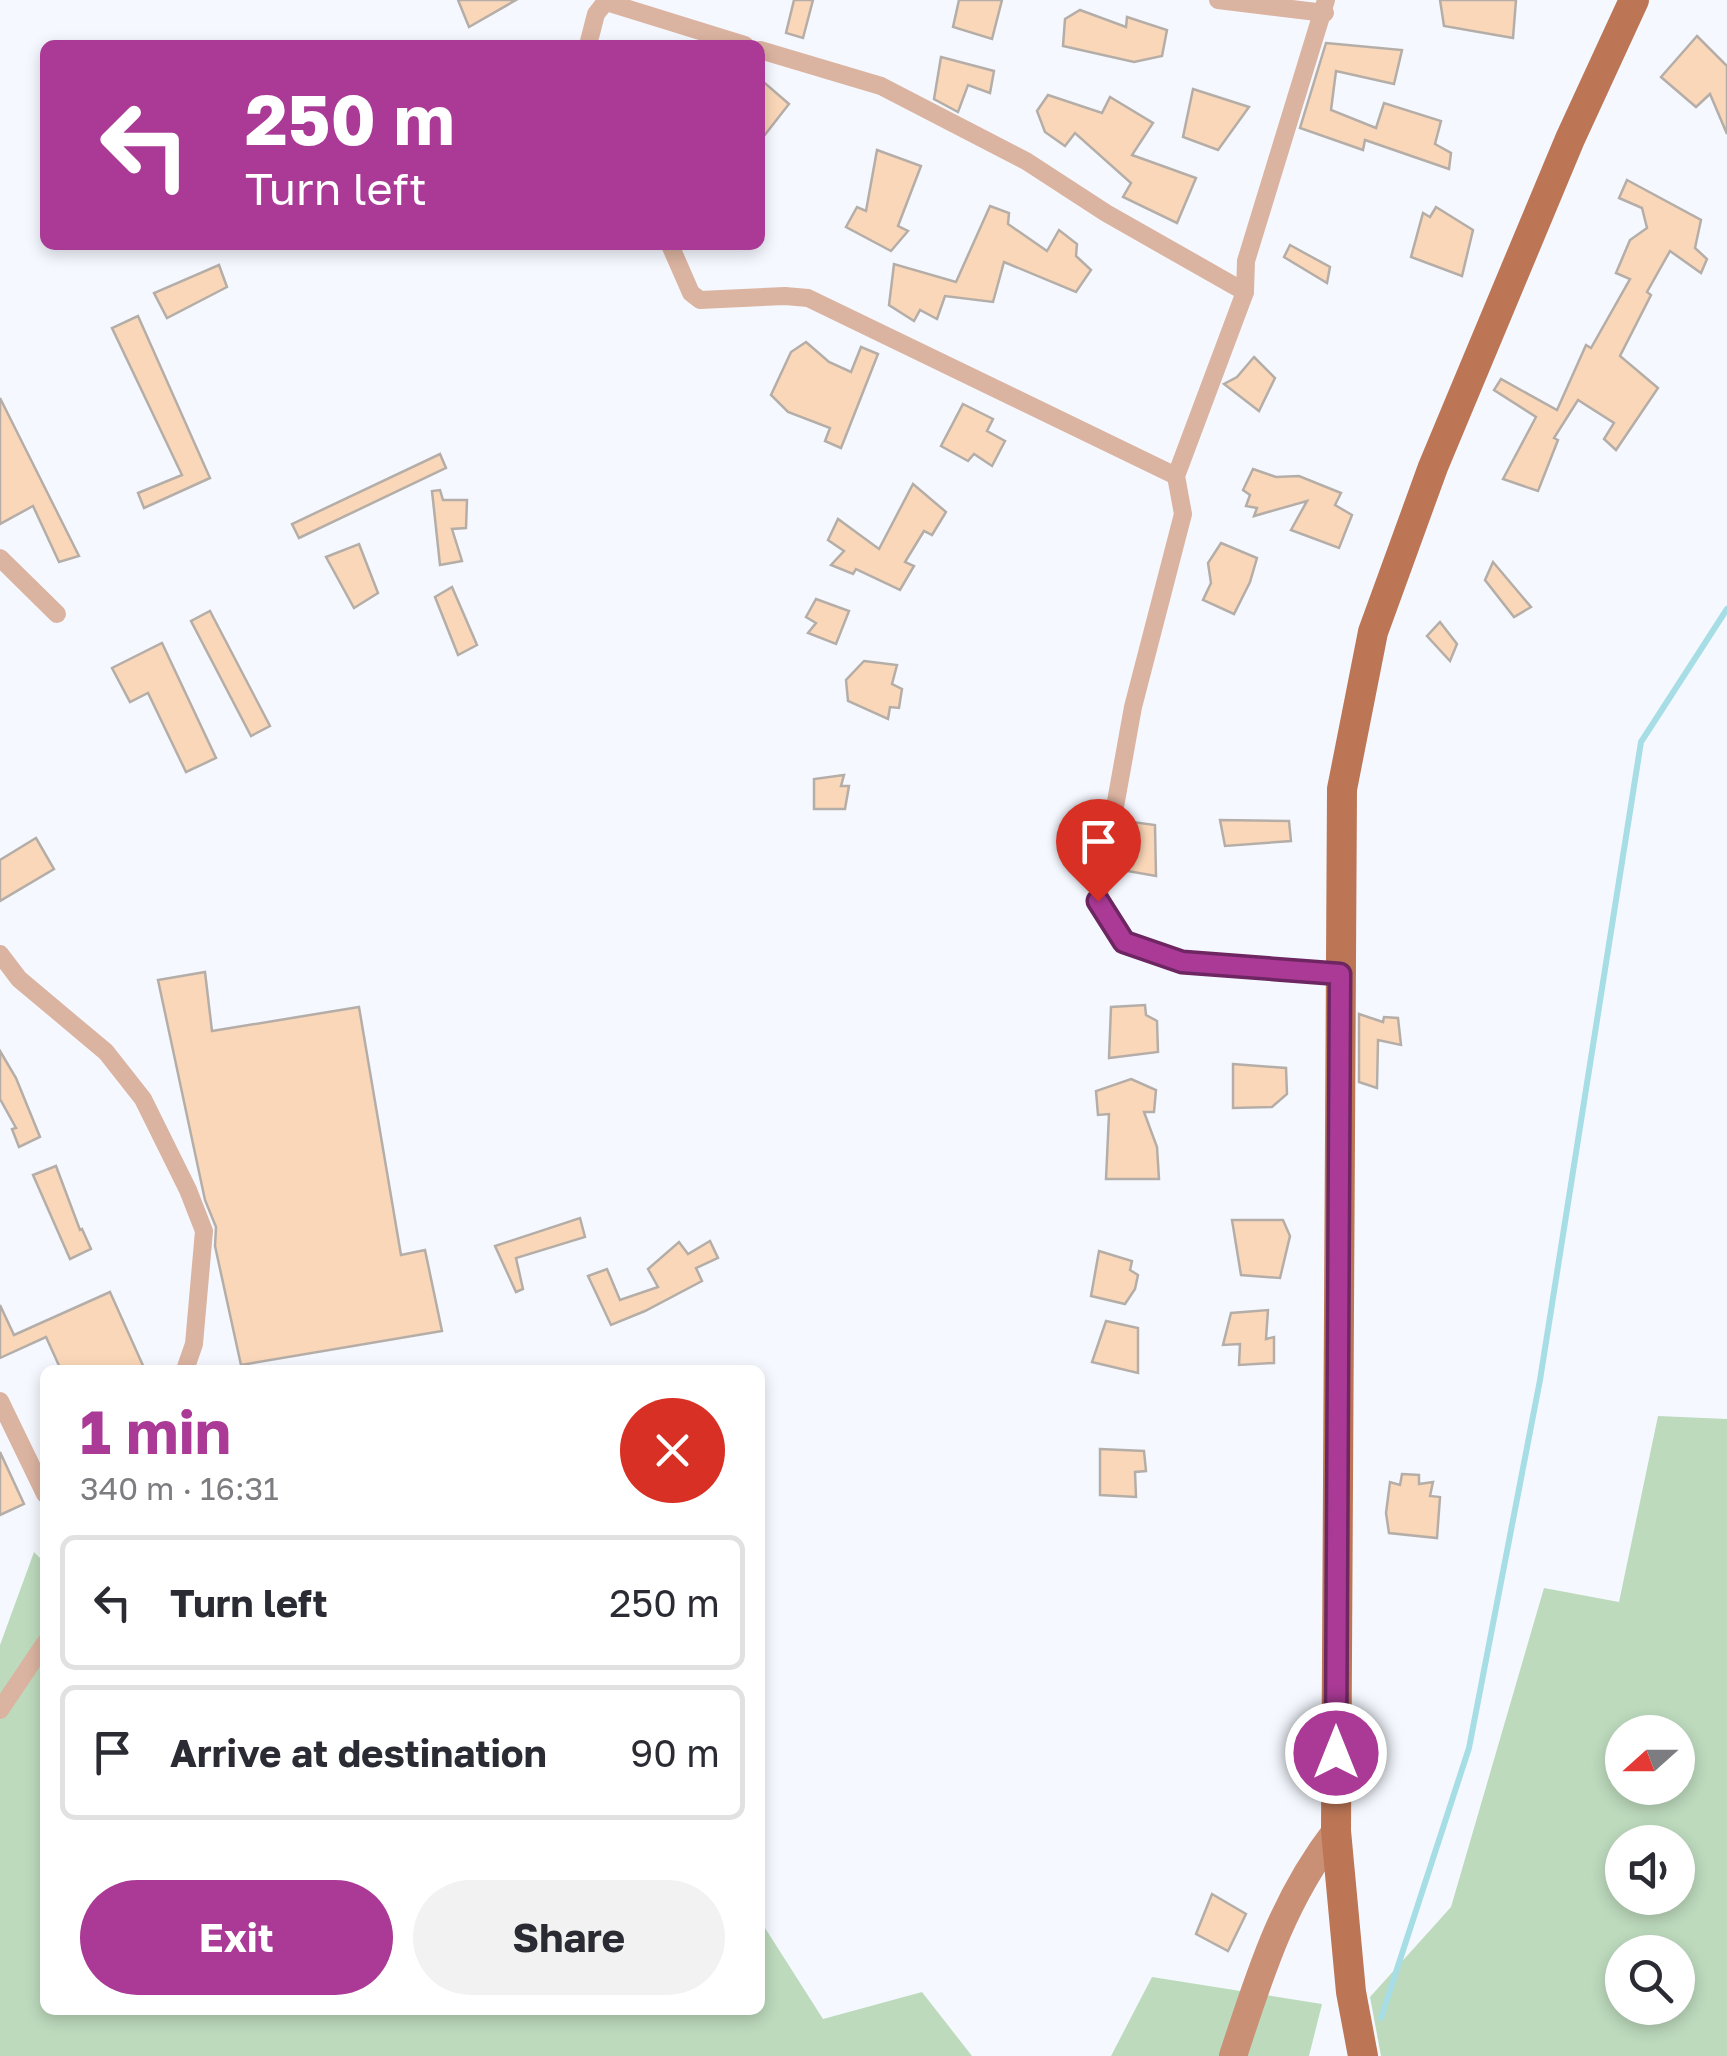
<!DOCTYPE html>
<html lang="en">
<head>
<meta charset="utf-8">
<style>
	body { margin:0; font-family:"Golos Text",sans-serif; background:#f2f2f3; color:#2b2b33; height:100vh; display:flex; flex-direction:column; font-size:38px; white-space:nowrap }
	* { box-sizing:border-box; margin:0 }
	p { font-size:32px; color:#7c7c81 }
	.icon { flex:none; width:55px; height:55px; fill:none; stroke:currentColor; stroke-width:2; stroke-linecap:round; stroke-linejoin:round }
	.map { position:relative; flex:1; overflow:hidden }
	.drawer { position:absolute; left:40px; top:1365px; width:725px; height:650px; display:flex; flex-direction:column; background:#fff; border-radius:15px; box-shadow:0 5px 15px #0003 }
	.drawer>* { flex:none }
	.guide { position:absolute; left:40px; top:40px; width:725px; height:210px; border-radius:15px; box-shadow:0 5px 15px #0003; background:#aa3a96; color:#fff; overflow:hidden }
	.needle { width:65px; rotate:249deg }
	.fabs { position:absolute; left:1605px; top:1715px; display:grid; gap:20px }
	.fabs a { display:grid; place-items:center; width:90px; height:90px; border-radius:50%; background:#fff; box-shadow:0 5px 15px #0003; font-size:50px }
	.pin { position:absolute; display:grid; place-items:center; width:85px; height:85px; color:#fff; margin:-102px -42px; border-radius:50% 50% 50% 0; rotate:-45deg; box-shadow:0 0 10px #0007 }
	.pin .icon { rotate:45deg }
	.me { position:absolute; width:110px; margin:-55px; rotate:0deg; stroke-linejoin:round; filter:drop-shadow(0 0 8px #0008) }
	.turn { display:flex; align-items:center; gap:35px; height:210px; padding:0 40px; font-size:45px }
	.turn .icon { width:130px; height:130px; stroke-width:2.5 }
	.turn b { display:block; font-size:70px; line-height:85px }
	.round { display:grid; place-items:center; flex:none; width:105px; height:105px; border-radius:52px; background:#f2f2f3 }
	.summary { display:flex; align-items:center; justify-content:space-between; height:170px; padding:0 40px }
	h1 { font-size:60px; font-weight:700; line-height:75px; color:#aa3a96 }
	.primary-button { display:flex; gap:20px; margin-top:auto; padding:20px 40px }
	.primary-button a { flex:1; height:115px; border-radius:60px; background:#aa3a96; color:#fff; font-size:40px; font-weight:700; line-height:115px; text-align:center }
	.primary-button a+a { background:#f2f2f3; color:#2b2b33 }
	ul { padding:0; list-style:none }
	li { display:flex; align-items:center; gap:30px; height:135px; margin:0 20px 15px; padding:0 20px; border:5px solid #e1e1e2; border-radius:15px }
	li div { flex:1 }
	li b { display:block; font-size:38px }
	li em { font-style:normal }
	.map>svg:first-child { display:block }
</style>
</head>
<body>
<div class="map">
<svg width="1727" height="2056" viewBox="0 0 1727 2056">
	<rect width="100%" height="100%" fill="#f5f9ff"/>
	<g fill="#bddabd" fill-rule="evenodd">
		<path d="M1658 1416 1727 1419V2056H1381L1370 1997 1451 1907 1544 1588 1619 1602ZM1678 1732V1788H1622V1732ZM1622 1842H1678V1898H1622ZM1622 1952H1678V2008H1622Z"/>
		<polygon points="34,1552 45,1563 45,2010 760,2010 760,1920 823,2019 922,1992 972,2056 0,2056 0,1645"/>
		<polygon points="1152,1977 1322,2004 1309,2056 1111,2056"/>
	</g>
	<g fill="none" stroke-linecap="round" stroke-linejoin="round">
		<polyline stroke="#a7dee5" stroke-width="6" points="1381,2018 1469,1748 1540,1380 1641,742 1727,609"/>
	</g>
	<g fill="#fad7b8" stroke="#b5aea8" stroke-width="2.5">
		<polygon points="458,0 516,0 469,27"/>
		<polygon points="794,0 813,0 803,38 786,33"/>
		<polygon points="959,0 1002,0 992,39 953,27"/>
		<polygon points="1440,0 1516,0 1513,38 1444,26"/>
		<polygon points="1080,10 1126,27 1127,17 1167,30 1162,56 1134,62 1063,46 1065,19"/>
		<polygon points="1697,36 1727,66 1727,134 1710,94 1696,107 1661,77"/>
		<polygon points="1326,43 1402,50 1394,84 1336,71 1331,110 1376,128 1384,103 1441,121 1435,144 1451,153 1449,169 1365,140 1363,150 1300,128"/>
		<polygon points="941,57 994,71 990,93 968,85 958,112 934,99"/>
		<polygon points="760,79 789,104 760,141"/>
		<polygon points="1193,89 1249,107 1218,150 1183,137"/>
		<polygon points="1048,95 1102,113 1110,97 1153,123 1132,155 1196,178 1177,223 1123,197 1131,183 1075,133 1065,146 1045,132 1037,111"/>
		<polygon points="877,150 921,166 898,226 908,231 891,251 846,227 857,207 866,211"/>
		<polygon points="1627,180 1701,220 1695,248 1707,259 1701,273 1670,251 1647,292 1651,295 1620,356 1658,388 1616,450 1604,439 1614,423 1578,400 1554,438 1558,440 1538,491 1503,479 1536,417 1494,390 1501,379 1557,410 1586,345 1591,348 1630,279 1616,273 1630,240 1647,228 1642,208 1619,198"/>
		<polygon points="990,206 1009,213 1008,224 1047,251 1059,230 1077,244 1076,256 1091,270 1076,292 1004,262 993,302 945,296 937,319 920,310 914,321 889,305 894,264 956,282"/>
		<polygon points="1436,207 1473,230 1462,276 1411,257 1423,213 1430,217"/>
		<polygon points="1290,245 1330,267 1327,283 1284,257"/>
		<polygon points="219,265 227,287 167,318 154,293"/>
		<polygon points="138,316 210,478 144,508 138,493 182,475 112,328"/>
		<polygon points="806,342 829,362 851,372 861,347 878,354 841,448 825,441 830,428 788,412 771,395 791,352"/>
		<polygon points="1254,357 1275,378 1259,411 1224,384 1237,377"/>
		<polygon points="0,398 79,556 59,562 33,506 0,524"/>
		<polygon points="963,404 993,419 987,431 1005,441 992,466 974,454 968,461 941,446"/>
		<polygon points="440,454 446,468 299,538 292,524"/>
		<polygon points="1253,469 1276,477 1299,476 1341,493 1335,505 1352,515 1339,548 1291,530 1307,501 1254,516 1257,508 1246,506 1250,495 1243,490"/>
		<polygon points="913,484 946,512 932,535 924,531 905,562 914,566 900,590 856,569 853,574 831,565 844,551 828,540 838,519 879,549"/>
		<polygon points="440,490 443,500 467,500 466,528 452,529 462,561 440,565 432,491"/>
		<polygon points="1221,543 1257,558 1250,582 1234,614 1203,600 1211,583 1208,563"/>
		<polygon points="359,544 378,593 354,608 326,557"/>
		<polygon points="1493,562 1531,607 1514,617 1485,580"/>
		<polygon points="452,587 477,645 458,655 435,597"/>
		<polygon points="816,599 849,611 836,644 808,633 816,623 806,617"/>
		<polygon points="210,611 270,726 251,736 191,621"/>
		<polygon points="1440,622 1457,644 1450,661 1427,636"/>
		<polygon points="162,643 216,758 186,772 148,693 130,702 112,668"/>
		<polygon points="864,661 897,665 892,684 902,689 899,708 890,707 888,719 848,701 846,680"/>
		<polygon points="844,775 841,786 849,786 845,809 814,809 814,779"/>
		<polygon points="1220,820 1289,821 1291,841 1225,846"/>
		<polygon points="1125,821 1155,825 1156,876 1122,870 1126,849 1120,848"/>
		<polygon points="36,838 54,869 0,901 0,860"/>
		<polygon points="205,972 212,1031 359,1007 401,1255 425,1250 442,1331 241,1365 215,1246 216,1227 205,1200 158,980"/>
		<polygon points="1145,1005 1146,1015 1157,1021 1158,1052 1109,1058 1111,1007"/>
		<polygon points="1359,1014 1383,1022 1384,1017 1398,1018 1401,1045 1378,1040 1377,1088 1359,1082"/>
		<polygon points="0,1051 16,1078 40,1137 19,1147 12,1129 16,1128 0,1099"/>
		<polygon points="1233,1064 1286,1068 1287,1094 1272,1107 1233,1108"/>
		<polygon points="1131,1079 1156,1090 1154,1112 1144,1112 1157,1147 1159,1179 1106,1179 1109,1114 1098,1115 1096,1091"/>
		<polygon points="56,1166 80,1230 82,1229 91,1249 70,1259 33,1175"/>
		<polygon points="580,1218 585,1237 516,1258 523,1289 516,1292 495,1246"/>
		<polygon points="1232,1220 1283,1220 1290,1236 1280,1278 1241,1275"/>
		<polygon points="710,1241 718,1258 696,1268 702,1281 645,1311 611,1325 588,1276 607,1269 620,1300 658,1287 648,1269 679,1242 688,1254"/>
		<polygon points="1099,1251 1132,1261 1130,1270 1138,1275 1135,1289 1125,1304 1091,1296"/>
		<polygon points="110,1292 145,1370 61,1370 46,1337 0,1358 0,1305 14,1335"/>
		<polygon points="1268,1310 1266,1339 1274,1337 1274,1363 1239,1365 1240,1344 1223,1345 1231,1313"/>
		<polygon points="1106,1321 1138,1328 1138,1373 1092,1362"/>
		<polygon points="1100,1449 1144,1451 1146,1471 1135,1472 1136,1497 1100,1495"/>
		<polygon points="0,1452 24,1504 0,1515"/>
		<polygon points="1402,1474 1419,1475 1419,1484 1433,1482 1430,1496 1440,1497 1437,1538 1389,1533 1386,1513 1390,1482 1400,1485"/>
		<polygon points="1212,1894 1246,1914 1228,1951 1196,1934"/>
	</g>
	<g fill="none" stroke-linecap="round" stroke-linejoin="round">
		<g stroke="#dbb3a1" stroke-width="18">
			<polyline points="1218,0 1325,13"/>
			<polyline points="1326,0 1246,261 1245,292 1176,476 1183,514 1133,707 1098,901 1124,942 1182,962 1340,974"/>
			<polyline points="606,2 745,45"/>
			<polyline points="588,45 596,14 607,0"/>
			<polyline points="760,50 881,86 1026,161 1106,213 1245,292"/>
			<polyline points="670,245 691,293 700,300 785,296 808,298 1176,476"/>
			<polyline points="0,558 57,614"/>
			<polyline points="0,954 19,979 106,1052 143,1099 188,1190 204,1231 194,1344 185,1370"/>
			<polyline points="0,1401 45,1494"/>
			<polyline points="0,1710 45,1643"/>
		</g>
		<path stroke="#ca9076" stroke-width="28" d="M1233 2056C1260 1974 1282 1901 1336 1831"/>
		<polyline stroke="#bc7656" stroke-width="30" points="1363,2056 1351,1992 1336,1831 1342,789 1373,632 1433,467 1570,139 1634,0"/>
	</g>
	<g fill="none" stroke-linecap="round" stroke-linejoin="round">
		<g stroke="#6e2662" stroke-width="25">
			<polyline id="route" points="1098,901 1124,942 1182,962 1340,974 1336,1753"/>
		</g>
		<use href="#route" stroke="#aa3a96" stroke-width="18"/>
	</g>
</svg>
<div class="fabs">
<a><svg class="needle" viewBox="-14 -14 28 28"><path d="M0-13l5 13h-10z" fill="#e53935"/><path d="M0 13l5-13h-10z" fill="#7c7c81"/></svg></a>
<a><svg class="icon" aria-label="sound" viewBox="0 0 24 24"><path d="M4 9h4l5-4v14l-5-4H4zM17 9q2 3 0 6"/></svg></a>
<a><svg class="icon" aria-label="search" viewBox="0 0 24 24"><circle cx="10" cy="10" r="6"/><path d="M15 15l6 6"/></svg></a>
</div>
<div class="pin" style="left:1098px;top:901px;background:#d93025"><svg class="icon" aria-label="arrive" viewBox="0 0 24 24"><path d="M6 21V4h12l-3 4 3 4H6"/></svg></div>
<svg class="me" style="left:1336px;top:1753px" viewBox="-20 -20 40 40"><circle r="17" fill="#aa3a96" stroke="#fff" stroke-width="3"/><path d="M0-11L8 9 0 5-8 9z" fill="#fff"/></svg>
<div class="guide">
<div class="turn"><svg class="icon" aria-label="left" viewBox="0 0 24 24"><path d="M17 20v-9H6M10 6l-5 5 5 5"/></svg><div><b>250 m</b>Turn left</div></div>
</div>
<section class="drawer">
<div class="summary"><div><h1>1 min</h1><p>340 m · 16:31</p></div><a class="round" style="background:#d93025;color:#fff"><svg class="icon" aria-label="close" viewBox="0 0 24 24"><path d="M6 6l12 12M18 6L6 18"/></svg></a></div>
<ul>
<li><svg class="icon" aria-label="left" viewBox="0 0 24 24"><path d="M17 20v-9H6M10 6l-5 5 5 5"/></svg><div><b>Turn left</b></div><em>250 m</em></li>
<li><svg class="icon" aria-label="arrive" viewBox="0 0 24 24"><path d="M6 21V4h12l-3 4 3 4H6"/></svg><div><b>Arrive at destination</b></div><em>90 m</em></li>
</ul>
<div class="primary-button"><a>Exit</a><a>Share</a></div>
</section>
</div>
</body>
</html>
